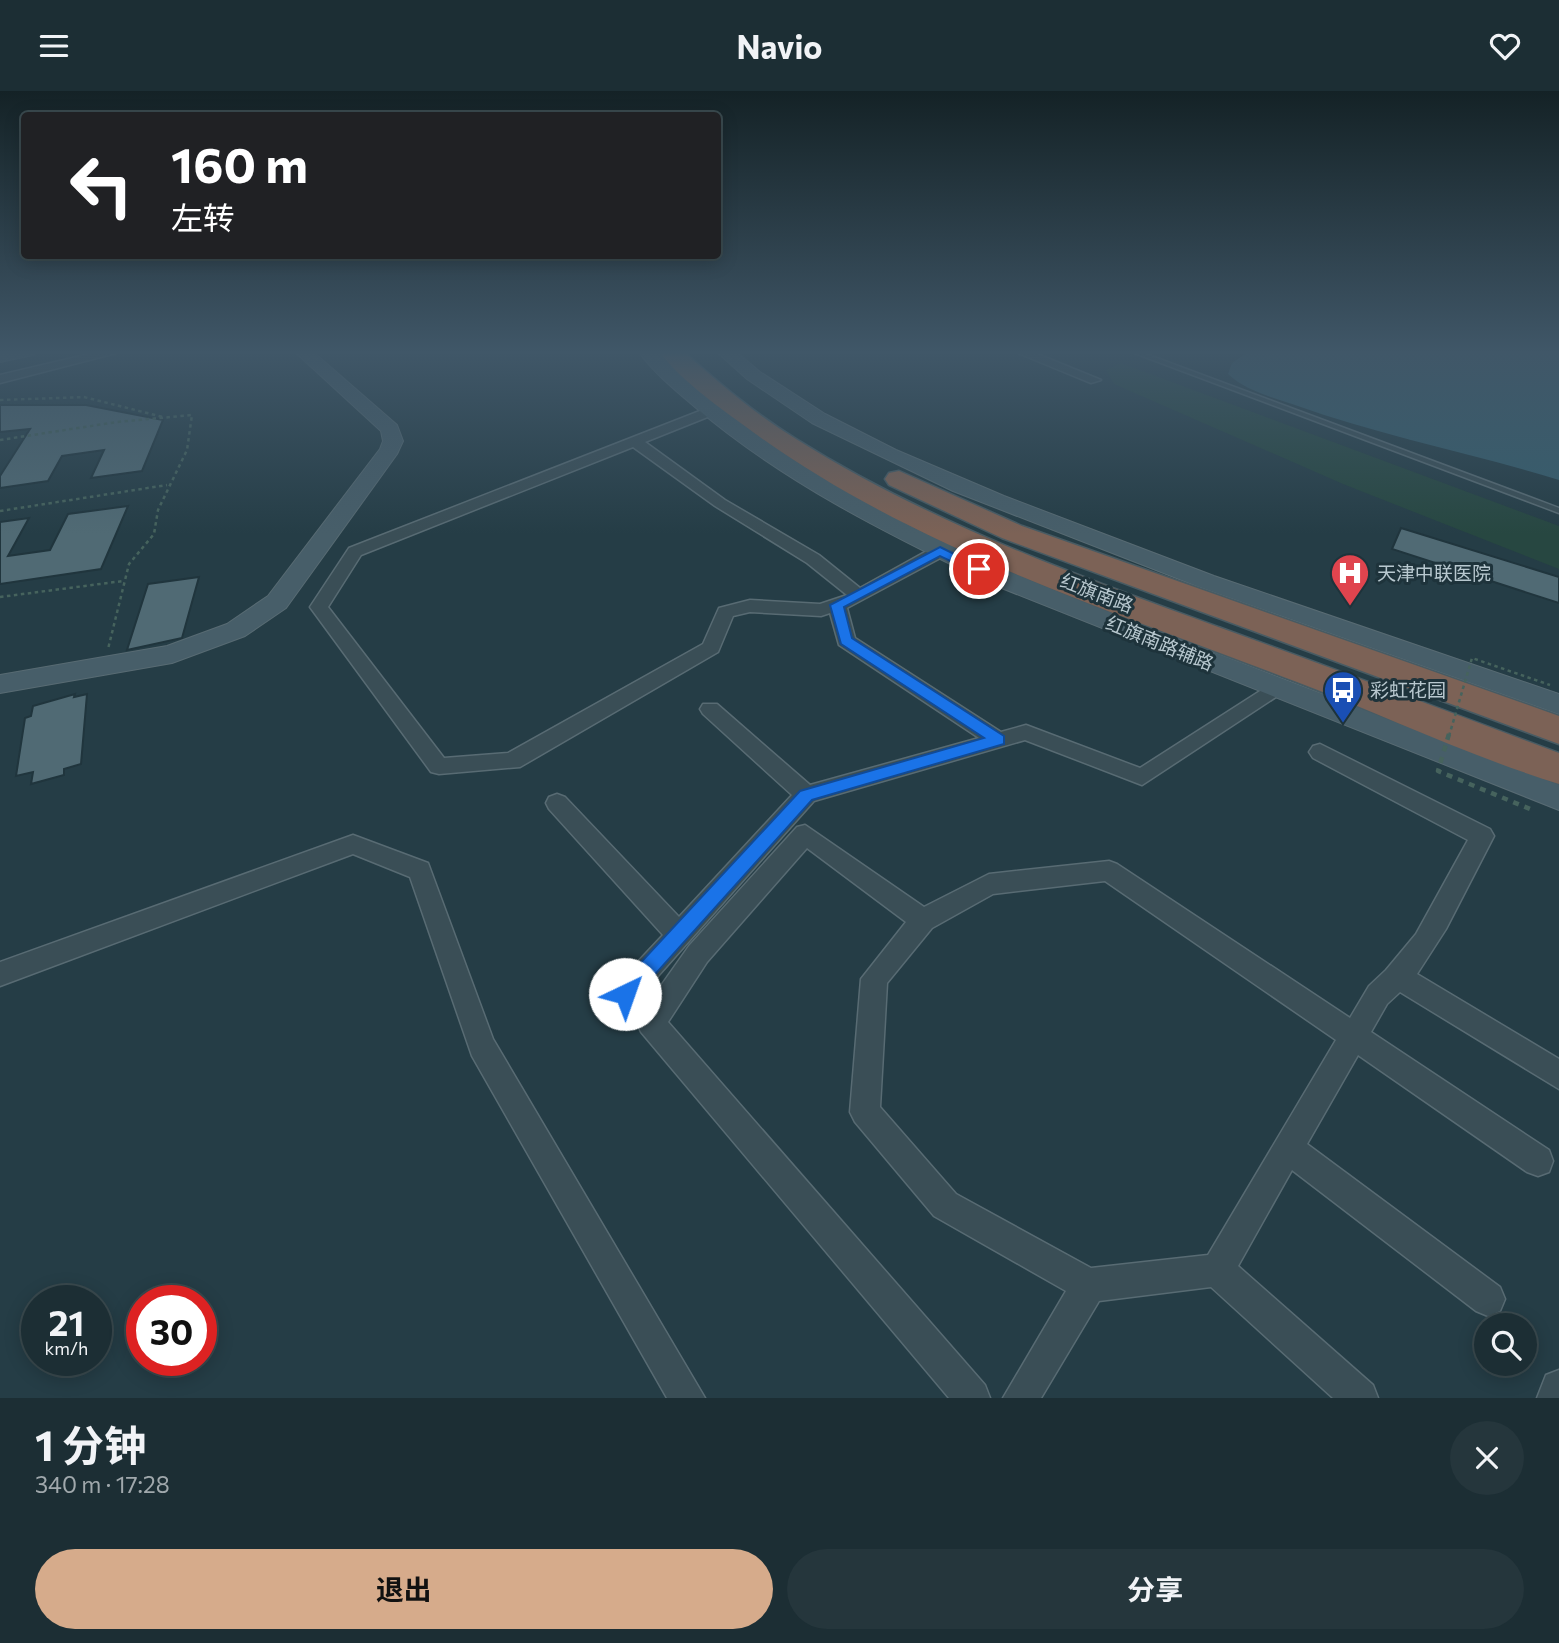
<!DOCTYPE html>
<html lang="zh">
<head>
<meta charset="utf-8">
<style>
	body { margin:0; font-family:Commissioner,"Noto Sans SC",sans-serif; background:#25363c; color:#f1f3f6; height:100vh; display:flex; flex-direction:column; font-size:26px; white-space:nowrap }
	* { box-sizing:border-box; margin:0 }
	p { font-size:23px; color:#a0a8ac }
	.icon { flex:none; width:38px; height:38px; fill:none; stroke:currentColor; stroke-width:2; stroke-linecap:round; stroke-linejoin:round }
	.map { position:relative; height:1307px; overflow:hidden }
	.panel { display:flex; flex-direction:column; background:#1c2e34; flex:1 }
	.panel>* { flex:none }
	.top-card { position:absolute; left:21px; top:21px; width:700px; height:147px; border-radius:7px; box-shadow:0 4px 18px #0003,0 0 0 2px #3a4a4f; background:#202124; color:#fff; overflow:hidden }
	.buttons { position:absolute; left:1474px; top:1222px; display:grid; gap:14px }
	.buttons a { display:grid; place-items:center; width:63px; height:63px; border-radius:50%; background:#1c2e34; box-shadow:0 4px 18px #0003,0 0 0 2px #3a4a4f; font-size:35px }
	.speed { position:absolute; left:21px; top:1194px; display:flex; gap:14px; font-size:35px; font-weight:700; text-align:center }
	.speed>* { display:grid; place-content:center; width:91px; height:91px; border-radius:50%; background:#1c2e34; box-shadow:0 4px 18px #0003,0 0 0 2px #3a4a4f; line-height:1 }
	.speed small { font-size:18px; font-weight:400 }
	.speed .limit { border:10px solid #d22; background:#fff; color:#111 }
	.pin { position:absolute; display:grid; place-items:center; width:60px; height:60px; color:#fff; margin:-30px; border:4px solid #fff; border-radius:50%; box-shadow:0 2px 7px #0007 }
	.me { position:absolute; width:77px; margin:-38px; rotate:42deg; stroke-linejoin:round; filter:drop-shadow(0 0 5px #0008) }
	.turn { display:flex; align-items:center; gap:24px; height:147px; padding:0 35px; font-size:32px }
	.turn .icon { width:91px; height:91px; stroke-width:2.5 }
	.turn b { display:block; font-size:49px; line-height:60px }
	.round { display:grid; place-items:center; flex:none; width:74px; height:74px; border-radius:37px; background:#25363c }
	.headline { display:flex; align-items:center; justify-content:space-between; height:119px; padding:0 35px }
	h1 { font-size:42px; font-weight:700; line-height:52px }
	.button { display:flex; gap:14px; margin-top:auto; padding:14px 35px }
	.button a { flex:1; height:80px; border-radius:42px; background:#d6ab8b; color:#111; font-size:28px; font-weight:700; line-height:80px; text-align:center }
	.button a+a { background:#25363c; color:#f1f3f6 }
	header { display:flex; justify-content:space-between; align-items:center; height:91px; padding:0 35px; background:#1c2e34; font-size:32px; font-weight:700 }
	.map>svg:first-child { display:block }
</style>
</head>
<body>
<header><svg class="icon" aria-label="menu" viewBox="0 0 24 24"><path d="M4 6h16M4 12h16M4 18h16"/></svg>Navio<svg class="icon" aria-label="heart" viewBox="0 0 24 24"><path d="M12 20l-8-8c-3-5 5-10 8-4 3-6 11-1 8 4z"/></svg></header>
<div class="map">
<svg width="1559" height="1307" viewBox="0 0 1559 1307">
	<rect width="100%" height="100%" fill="#253d46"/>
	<polygon fill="#274741" points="1121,272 1559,435 1559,478 1343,393 1114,293 1106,279"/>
	<path fill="#365e6d" d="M1249 260H1559V389C1472 362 1381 345 1295 314 1272 306 1246 300 1228 283L1232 272Z"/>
	<g fill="#506a74" stroke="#20353d" stroke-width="2">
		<polygon points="0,314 86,314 163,329 142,380 91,387 104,359 62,365 48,390 0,397 0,385 30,338 0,341"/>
		<polygon points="128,415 101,478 0,493 0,431 29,427 8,465 50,459 68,423"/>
		<polygon points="1401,437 1559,486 1559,512 1392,458"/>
		<polygon points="199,486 182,547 127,559 148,493"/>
		<polygon points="75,603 74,606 87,603 81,673 64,678 64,684 31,693 33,681 16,685 25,627 31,625 33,615"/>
	</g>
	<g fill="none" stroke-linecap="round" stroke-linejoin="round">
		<g stroke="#586b73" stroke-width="3">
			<polygon id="lane" points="1129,260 1138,260 1559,417 1559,422"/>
		</g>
		<g stroke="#586b73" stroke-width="3">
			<g id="street">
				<polygon points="102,260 124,260 0,292 0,284"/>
				<polygon points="1013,260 1030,260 1101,289 1091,292"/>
				<path d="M710 316 717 320 715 323 645 351 725 409 819 464 860 497 934 456H946V464L847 517 855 547 1001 641 1026 634 1140 677 1271 593H1285L1288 598 1142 694 1025 649 814 710 634 912 625 915 616 912 612 903 616 894 663 844 549 718 546 712 549 706 557 703 565 706 679 826 792 704 703 623 700 618 703 613H717L810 694 979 647 839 554 830 522 821 525 750 521 733 525 718 561 520 676 439 683 431 681 310 516 349 457ZM633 356 715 415 807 472 847 504 820 513 750 509 719 517 703 553 508 662 444 667 328 516 361 464Z"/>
				<path d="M1320 653 1490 738 1494 745 1446 838 1417 883 1559 968V998L1400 901 1387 913 1371 941 1549 1059 1553 1070 1549 1081 1538 1085 1527 1081 1358 964 1307 1053 1500 1196 1505 1208 1500 1220 1488 1225 1476 1220 1292 1079 1238 1175 1373 1294 1378 1307H1333L1211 1196 1099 1210 1041 1307H1003L1066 1200 934 1125 855 1031 850 1021 861 888 906 831 807 757 707 871 668 931 985 1294 990 1307H949L641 941 637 932 641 923 689 855 797 736 805 734 924 816 989 783 1109 770 1117 773 1350 927 1369 895 1386 879 1416 843 1468 749 1313 667 1309 661 1313 655ZM1105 790 1336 949 1208 1164 1091 1177 956 1103 880 1016 887 892 932 837 993 803Z"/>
				<polygon points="353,744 428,772 493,948 705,1307 667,1307 472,965 410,786 353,763 0,895 0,871"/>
				<polygon points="1559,1279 1559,1307 1537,1307 1546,1284"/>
			</g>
		</g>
		<g stroke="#586b73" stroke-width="2">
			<g id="secondary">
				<polygon points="35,260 33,264 0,271 0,261"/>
				<polygon points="294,260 312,260 397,334 403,350 397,363 286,517 245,545 172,572 0,602 0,584 167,555 227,533 268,505 380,358 383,350 381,340"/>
				<path d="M638 260H656C807 406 996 478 1189 552 1312 599 1436 647 1559 694V719L989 492C886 442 783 391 695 316 675 299 653 281 638 260Z"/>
				<polygon points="716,260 735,260 760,281 825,323 896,359 1004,405 1214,485 1559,603 1559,623 1197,495 953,400 812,332 747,288"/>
			</g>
		</g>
		<g stroke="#485b63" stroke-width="3">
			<g id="highway">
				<path d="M659 260H683C719 292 755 323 796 348 928 431 1075 484 1221 537 1334 578 1447 620 1559 662V693C1472 666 1383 624 1297 591 1108 518 906 456 742 333 716 314 677 286 659 260Z"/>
				<polygon points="899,380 1022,435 1559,625 1559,653 1002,447 889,394 885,388 889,382"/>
			</g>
		</g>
		<g stroke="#46635d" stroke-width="2.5" stroke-dasharray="3.5 3.5" stroke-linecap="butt">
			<polyline points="0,309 84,306 163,326"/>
			<polyline points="0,349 117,331 192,324 187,359 158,419 154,443 129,473 108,558"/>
			<polyline points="0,420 167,394"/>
			<polyline points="0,506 123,490"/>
		</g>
		<use href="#lane" fill="#3a4e56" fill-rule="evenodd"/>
		<use href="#street" fill="#3a4e56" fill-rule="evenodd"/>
		<use href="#secondary" fill="#475e69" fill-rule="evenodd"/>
		<use href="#highway" fill="#7c6256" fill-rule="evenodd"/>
		<polyline stroke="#46635d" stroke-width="2.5" stroke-dasharray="3.5 3.5" stroke-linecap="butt" points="1449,645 1472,567 1550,594"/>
		<polyline stroke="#46635d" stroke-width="4.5" stroke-dasharray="6 6" stroke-linecap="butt" points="1449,643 1438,680 1530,718"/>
	</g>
	<linearGradient id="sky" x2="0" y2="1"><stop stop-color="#142226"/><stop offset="0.59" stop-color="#405768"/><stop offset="1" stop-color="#405768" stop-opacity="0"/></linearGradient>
	<rect width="1559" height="443" fill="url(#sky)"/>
	<polygon fill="#1a73e8" stroke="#114b97" stroke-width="2" points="940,456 985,478 974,481 940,465 844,516 852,547 1004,645 1004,653 812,709 632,909 625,912 618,909 615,903 618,896 800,700 984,647 841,553 830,514"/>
	<defs>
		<g id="hospital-pin" transform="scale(2.0125)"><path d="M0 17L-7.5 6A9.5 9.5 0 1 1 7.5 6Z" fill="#e0444e" stroke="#1e333b"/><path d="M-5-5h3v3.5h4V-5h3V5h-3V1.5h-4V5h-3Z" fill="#fff"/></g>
		<g id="bus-pin" transform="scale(2.0125)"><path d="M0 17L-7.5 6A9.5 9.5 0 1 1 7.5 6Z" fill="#1a4fb4" stroke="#1e333b"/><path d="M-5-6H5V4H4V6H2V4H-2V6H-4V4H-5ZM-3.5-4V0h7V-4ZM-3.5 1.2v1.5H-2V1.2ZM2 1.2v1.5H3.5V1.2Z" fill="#fff"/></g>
	</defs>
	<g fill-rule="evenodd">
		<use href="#hospital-pin" x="1350" y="482"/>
		<use href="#bus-pin" x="1343" y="599"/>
	</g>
	<g text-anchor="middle" stroke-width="6" stroke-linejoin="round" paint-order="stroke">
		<g font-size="19" fill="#b8c8cf" stroke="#1e333b" text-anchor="start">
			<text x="1377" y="489">天津中联医院</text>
			<text x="1370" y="606">彩虹花园</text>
		</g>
		<g font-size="19" fill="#b8c8cf" stroke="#1e333b">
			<text transform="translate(1097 502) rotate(21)" y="7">红旗南路</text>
			<text transform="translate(1160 552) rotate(22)" y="7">红旗南路辅路</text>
		</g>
	</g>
</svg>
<div class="buttons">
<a><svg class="icon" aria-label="search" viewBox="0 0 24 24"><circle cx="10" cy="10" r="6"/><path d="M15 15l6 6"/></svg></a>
</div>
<div class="speed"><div>21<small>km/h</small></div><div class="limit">30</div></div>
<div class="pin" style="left:979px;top:478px;background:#d93025"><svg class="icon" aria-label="arrive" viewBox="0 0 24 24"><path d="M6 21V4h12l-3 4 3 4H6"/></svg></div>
<svg class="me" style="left:625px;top:903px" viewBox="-20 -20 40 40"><circle r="19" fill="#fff"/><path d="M0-13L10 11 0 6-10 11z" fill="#1a73e8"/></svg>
<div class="top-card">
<div class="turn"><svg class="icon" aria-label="left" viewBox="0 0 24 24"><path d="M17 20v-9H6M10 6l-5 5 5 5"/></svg><div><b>160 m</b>左转</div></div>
</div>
</div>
<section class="panel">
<div class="headline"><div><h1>1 分钟</h1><p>340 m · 17:28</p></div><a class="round"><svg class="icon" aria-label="close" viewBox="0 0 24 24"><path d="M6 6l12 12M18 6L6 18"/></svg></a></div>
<div class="button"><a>退出</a><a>分享</a></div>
</section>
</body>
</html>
